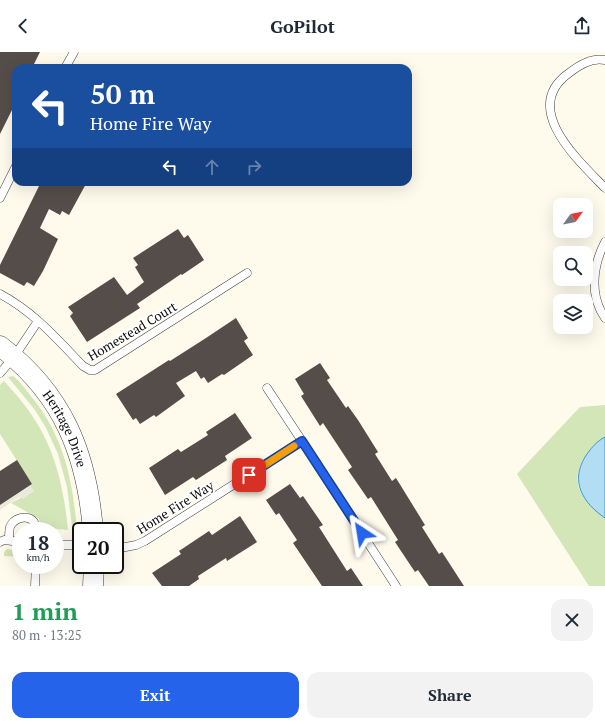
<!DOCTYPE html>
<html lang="en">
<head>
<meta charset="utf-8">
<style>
	body { margin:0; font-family:"PT Serif",serif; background:#f2f2f3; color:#1f2937; height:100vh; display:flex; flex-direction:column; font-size:15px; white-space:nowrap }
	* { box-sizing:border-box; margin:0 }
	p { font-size:13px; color:#747a83 }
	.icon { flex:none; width:22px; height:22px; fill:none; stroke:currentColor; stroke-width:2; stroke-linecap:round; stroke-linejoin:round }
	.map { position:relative; height:534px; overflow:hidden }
	.drawer { display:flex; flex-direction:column; background:#fff; flex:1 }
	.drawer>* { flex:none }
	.guide { position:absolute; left:12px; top:12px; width:400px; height:122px; border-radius:12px; box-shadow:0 4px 16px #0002; background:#1a4fa0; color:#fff; overflow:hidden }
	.needle { width:26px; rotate:57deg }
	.fabs { position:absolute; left:553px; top:146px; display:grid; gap:8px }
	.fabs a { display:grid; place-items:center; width:40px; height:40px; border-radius:8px; background:#fff; box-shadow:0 4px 16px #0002; font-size:20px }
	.speed { position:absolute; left:12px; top:470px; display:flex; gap:8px; font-size:20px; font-weight:700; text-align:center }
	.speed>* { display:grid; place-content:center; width:52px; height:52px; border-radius:50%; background:#fff; box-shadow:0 4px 16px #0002; line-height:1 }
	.speed small { font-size:10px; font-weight:400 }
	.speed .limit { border:2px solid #111; border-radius:6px; background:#fff; color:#111 }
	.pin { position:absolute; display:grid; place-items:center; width:34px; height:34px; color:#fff; margin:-17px; border-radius:8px; box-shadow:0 2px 6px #0006 }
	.me { position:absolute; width:44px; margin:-22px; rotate:327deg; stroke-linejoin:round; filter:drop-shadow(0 0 3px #0008) }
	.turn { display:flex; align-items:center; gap:14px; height:84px; padding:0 12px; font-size:18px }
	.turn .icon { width:52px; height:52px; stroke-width:2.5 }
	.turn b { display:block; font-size:28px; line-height:34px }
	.lanes { display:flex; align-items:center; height:38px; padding:0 12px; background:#0003; justify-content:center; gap:20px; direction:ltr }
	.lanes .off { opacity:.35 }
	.round { display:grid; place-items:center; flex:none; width:42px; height:42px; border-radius:12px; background:#f2f2f3 }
	.head { display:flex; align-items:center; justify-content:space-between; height:68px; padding:0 12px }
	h1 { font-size:24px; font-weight:700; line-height:30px; color:#1e9e55 }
	.primary-button { display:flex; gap:8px; margin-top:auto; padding:8px 12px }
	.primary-button a { flex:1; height:46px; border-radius:12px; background:#2563eb; color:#fff; font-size:16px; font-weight:700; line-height:46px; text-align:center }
	.primary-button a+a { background:#f2f2f3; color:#1f2937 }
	header { display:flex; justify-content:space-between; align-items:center; height:52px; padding:0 12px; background:#fff; font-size:18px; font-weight:700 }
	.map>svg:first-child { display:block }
</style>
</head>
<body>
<header><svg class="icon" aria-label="back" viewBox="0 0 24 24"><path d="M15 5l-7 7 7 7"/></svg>GoPilot<svg class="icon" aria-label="share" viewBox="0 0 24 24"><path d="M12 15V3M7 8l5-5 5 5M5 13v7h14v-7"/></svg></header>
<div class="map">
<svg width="605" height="534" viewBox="0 0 605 534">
	<rect width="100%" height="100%" fill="#fefaec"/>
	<g fill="#d2e6b8">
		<path d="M13 324C22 331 28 341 35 349 65 389 73 430 77 479L75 484 73 482 67 435 58 402 46 376 35 358 8 325Z"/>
		<path d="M4 329C13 339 23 350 31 362 55 396 64 437 68 478L48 476 40 472 39 467 36 465 11 451 34 439 30 434 32 432 0 382V333Z"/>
		<path d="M605 353V385C590 393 575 414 578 432 580 445 594 459 605 466V534H589L517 422 580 355Z"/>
		<polygon points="7,497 21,499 21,505 4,504 4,500"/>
	</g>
	<polygon fill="#ede8dc" points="30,434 34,439 23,447 19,445 0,458 0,453"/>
	<path fill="#b3ddf3" stroke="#3d95c7" d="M605 385V466C583 451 570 430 585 405 590 397 597 389 605 385Z"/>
	<g fill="#544d49">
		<polygon points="0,0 40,0 32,16 16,16 16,50 0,82"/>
		<polygon points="41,130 87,130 69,163 62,159 60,163 49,157 40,176 58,187 43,219 34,234 27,230 24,234 0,221 0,213"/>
		<polygon points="178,177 184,186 188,183 204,208 182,223 181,222 137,252 140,256 87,290 70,264 73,261 68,255 114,225 127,243 144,230 135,215 138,213 133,206"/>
		<polygon points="236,266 248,286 244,289 253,303 224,323 222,322 208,331 204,325 201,327 196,319 176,331 185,344 156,365 154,363 140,372 136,366 133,368 116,342 169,308 170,309 206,286"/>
		<polygon points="320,311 330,326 327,328 346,356 348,354 358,368 378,400 375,402 392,429 396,426 425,473 422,475 439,502 442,500 464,534 429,534 418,518 415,520 395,490 398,488 371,445 368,447 348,418 352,415 323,371 320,374 301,344 304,342 295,327"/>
		<polygon points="235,361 252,386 225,404 227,408 196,428 193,425 165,443 149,416 178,397 181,400 208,383 206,380"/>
		<polygon points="17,408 32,432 0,453 0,419"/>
		<polygon points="290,432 300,446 303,444 323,473 319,475 347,519 351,516 363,534 322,534 293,491 297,488 279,461 276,463 266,448"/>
		<polygon points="240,464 257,490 227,509 226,506 198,524 199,527 189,534 162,534 152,521 181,502 179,499 209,479 212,483"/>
	</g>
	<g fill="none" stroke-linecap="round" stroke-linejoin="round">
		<g stroke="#3f3f3f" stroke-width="9">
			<g id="service">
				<path d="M605 8C592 5 579 13 569 21 520 56 578 108 605 136"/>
				<polyline points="65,16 74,0"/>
				<polyline points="0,146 16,114"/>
				<path d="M605 190C593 213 589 243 605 266"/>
				<path d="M0 242C34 260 57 287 83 314L90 318H95L247 221"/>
				<polyline points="0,321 14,305 38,269"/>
				<polyline points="267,336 302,389"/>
				<path d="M9 488C9 484 9 479 10 475 13 467 27 461 34 470 35 472 36 476 36 479"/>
				<polyline points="0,490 4,488 21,490"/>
				<polyline points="55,493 81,493"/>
				<polyline points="115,497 136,493 145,489 302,389 396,534"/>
				<polyline points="35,534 36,513"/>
			</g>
		</g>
		<g stroke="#3f3f3f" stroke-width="21">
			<g id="tertiary">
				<path id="s1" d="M0 294C63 342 87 402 93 479"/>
				<polyline points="93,534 94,513"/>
			</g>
		</g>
		<use href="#service" stroke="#fff" stroke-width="8"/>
		<use href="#tertiary" stroke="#fff" stroke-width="20"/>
	</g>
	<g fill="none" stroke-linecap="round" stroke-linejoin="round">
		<g stroke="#184099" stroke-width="10">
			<polyline id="route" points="249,423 302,389 362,481"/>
		</g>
		<use href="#route" stroke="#2563eb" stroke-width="7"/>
		<polyline stroke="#f59e0b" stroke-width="7" points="265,413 294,394"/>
	</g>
	<g text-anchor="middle" stroke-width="4" stroke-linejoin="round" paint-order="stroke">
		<g font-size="13" fill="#0c0c0c" stroke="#fff">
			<text transform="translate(132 279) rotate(-31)" y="5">Homestead Court</text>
			<text dy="5" stroke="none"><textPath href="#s1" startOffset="107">Heritage Drive</textPath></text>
			<text transform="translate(175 455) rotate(-32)" y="5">Home Fire Way</text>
		</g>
	</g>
</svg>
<div class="fabs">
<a><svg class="needle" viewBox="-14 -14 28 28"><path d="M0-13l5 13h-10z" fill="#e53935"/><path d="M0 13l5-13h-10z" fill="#747a83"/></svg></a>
<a><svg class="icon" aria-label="search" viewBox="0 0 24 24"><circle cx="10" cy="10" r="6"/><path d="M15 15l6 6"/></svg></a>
<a><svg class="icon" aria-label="layers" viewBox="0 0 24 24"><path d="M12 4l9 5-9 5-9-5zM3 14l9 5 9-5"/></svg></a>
</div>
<div class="speed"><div>18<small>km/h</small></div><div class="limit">20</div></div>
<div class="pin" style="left:249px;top:423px;background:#d93025"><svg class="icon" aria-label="arrive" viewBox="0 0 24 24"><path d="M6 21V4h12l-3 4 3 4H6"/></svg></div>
<svg class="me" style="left:362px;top:481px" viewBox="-20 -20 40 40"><path d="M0-17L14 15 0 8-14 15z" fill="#2563eb" stroke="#fff" stroke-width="4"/></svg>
<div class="guide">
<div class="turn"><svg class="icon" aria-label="left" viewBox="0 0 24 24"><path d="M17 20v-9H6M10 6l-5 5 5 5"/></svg><div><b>50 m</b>Home Fire Way</div></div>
<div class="lanes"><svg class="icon" aria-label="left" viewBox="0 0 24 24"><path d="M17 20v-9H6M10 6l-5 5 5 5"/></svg><svg class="icon off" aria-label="ahead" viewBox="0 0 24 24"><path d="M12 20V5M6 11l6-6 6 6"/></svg><svg class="icon off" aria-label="right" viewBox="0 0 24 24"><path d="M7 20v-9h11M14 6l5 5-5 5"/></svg></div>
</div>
</div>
<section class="drawer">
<div class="head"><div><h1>1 min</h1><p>80 m · 13:25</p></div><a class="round"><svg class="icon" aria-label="close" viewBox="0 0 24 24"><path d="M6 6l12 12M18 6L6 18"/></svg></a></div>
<div class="primary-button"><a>Exit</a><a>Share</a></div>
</section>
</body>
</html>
